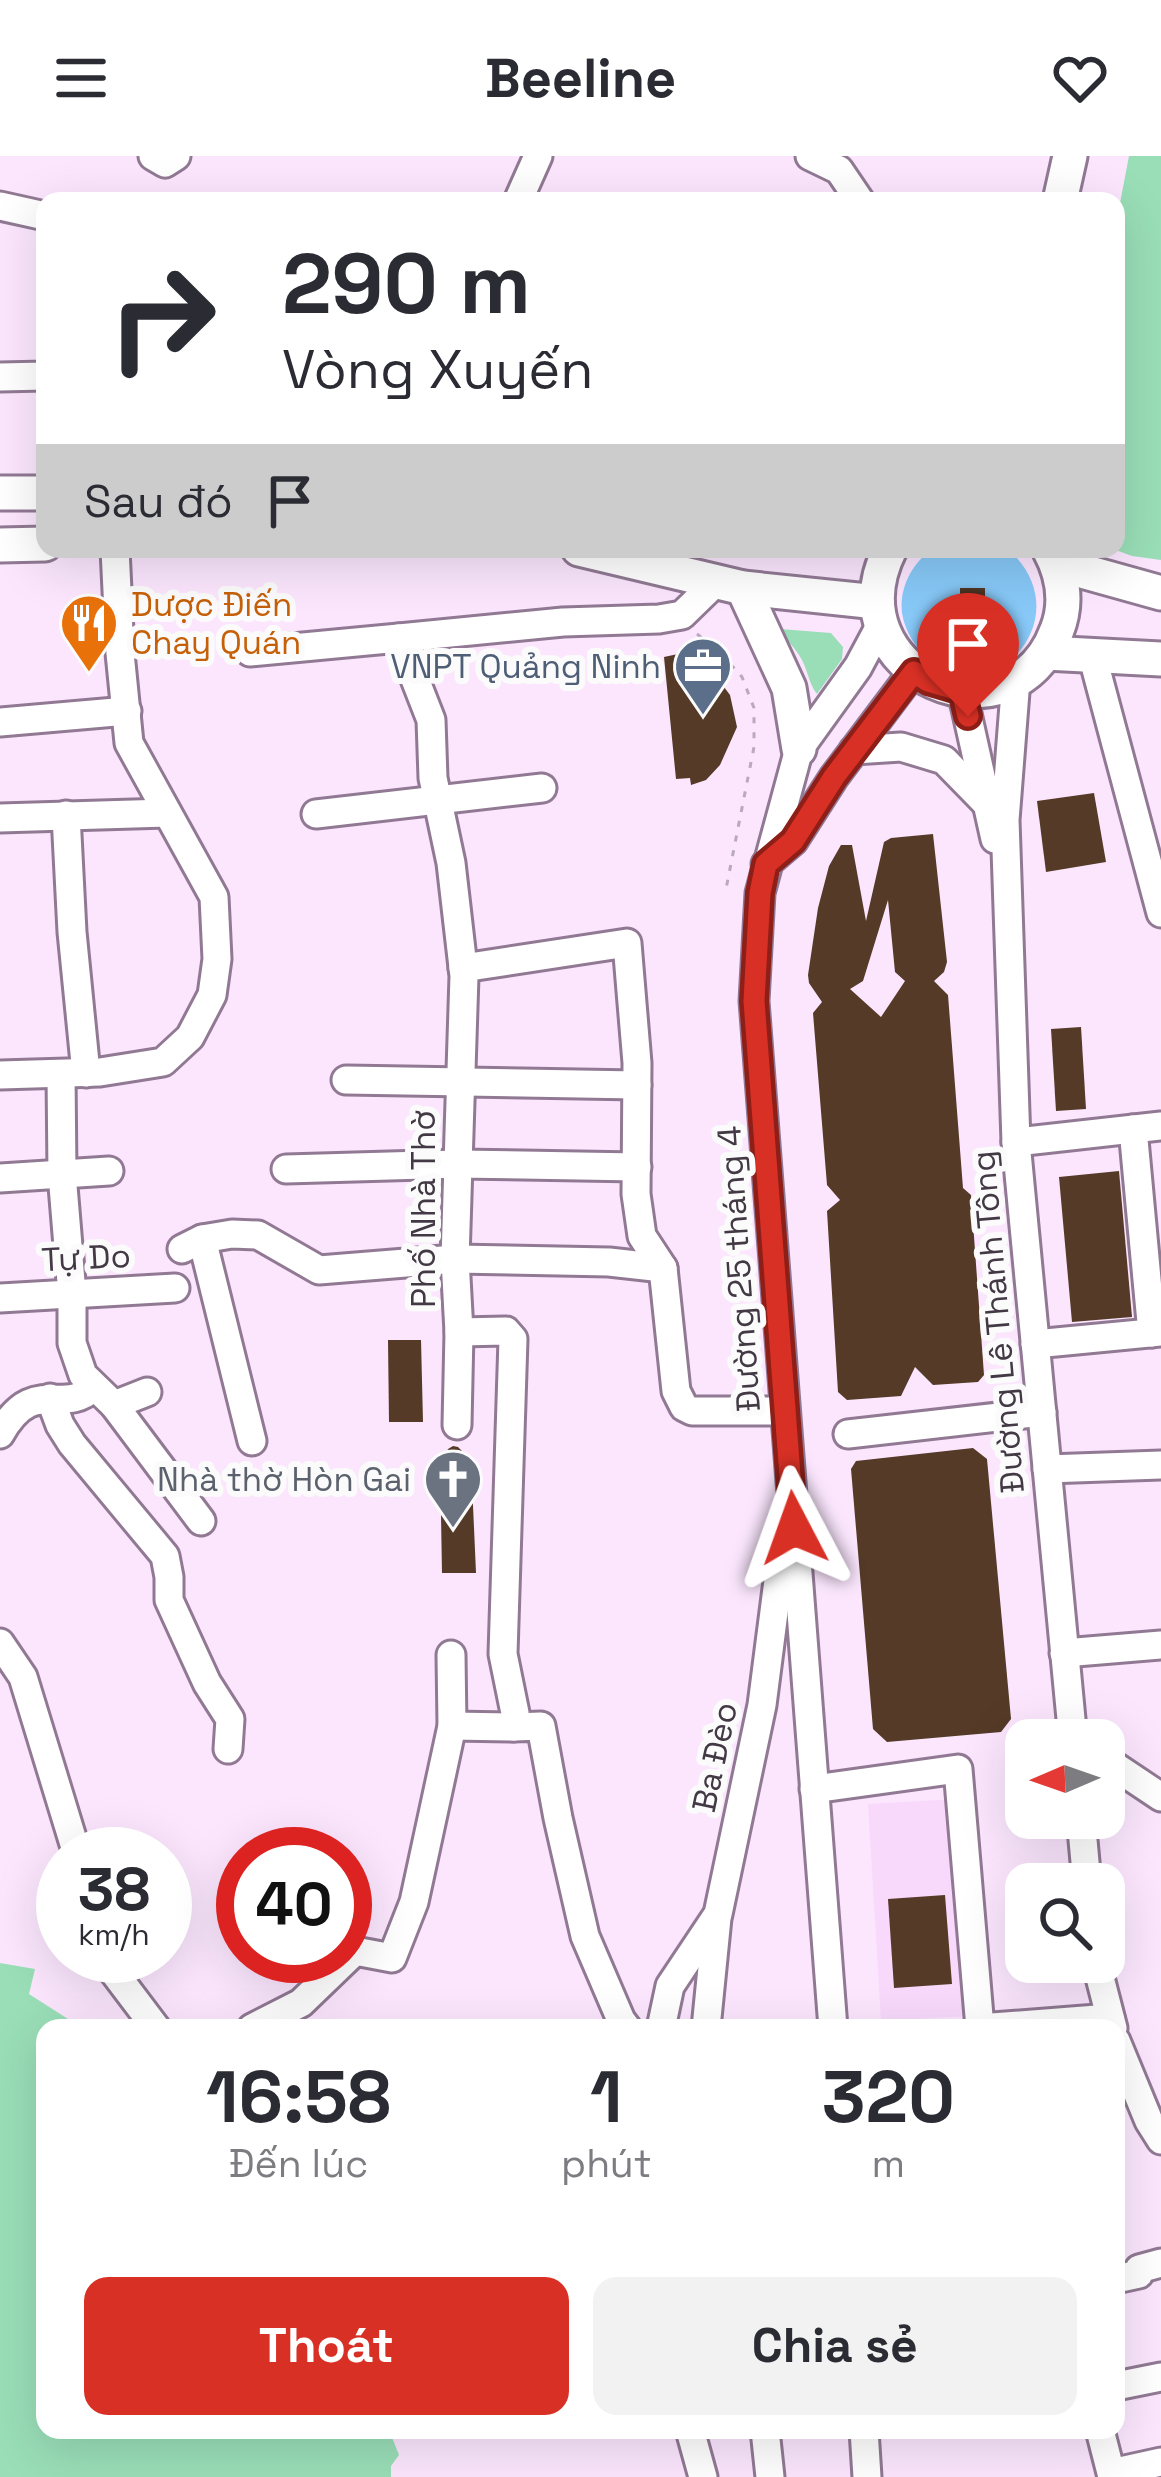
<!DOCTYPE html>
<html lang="vi">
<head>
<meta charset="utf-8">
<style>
	body { margin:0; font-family:"Space Grotesk",sans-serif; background:#f2f2f3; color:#2b2b33; height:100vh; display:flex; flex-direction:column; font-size:45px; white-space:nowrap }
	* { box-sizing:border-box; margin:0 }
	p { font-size:39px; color:#7c7c81 }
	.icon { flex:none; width:66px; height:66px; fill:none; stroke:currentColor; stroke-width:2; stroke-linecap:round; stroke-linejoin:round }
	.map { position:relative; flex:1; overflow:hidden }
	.drawer { position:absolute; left:36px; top:1863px; width:1089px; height:420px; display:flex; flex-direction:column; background:#fff; border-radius:24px; box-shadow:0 12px 48px #0002 }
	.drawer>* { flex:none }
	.hud { position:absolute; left:36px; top:36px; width:1089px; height:366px; border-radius:24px; box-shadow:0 12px 48px #0002; background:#fff; color:#2b2b33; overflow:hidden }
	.needle { width:78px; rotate:268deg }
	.controls { position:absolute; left:1005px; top:1563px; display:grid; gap:24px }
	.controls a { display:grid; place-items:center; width:120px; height:120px; border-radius:24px; background:#fff; box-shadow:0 12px 48px #0002; font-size:60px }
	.speed { position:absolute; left:36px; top:1671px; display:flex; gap:24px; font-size:60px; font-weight:700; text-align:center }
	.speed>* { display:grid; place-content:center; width:156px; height:156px; border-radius:50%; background:#fff; box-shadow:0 12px 48px #0002; line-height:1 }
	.speed small { font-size:30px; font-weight:400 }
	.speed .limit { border:18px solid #d22; background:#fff; color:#111 }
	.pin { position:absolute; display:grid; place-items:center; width:102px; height:102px; color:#fff; margin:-123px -51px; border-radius:50% 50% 50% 0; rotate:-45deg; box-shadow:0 0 12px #0007 }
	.pin .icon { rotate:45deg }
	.me { position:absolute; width:132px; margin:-66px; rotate:356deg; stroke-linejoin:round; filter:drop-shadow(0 0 9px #0008) }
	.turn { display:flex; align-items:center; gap:42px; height:252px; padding:0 48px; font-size:54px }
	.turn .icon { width:156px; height:156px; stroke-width:2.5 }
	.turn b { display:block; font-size:84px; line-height:102px }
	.then { display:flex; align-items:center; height:114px; padding:0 48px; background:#0003; gap:24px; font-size:45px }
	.eta { display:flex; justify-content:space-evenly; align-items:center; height:204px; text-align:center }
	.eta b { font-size:72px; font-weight:600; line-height:84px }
	.primary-button { display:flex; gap:24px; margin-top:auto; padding:24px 48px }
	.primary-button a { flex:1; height:138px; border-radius:24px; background:#d93025; color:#fff; font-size:48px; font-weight:600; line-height:138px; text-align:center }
	.primary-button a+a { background:#f2f2f3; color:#2b2b33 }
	header { display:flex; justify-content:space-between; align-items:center; height:156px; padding:0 48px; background:#fff; font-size:54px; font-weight:600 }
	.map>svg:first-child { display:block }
</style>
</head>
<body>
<header><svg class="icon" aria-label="menu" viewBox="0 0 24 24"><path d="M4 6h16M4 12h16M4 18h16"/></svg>Beeline<svg class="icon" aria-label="heart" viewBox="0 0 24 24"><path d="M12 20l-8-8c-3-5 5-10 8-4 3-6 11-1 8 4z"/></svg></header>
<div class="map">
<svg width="1161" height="2321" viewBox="0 0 1161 2321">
	<rect width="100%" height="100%" fill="#fbe6fe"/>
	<polygon fill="#f8d9fc" points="956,1643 969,1860 881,1865 868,1648"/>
	<g fill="#99deb7">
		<polygon points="1129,0 1161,0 1161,404 1132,400 1113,393 1116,393 1116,68"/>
		<path d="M780 473 831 477 843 491 842 503 817 538C808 527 808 512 799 499 793 489 785 484 780 473Z"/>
		<polygon points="0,1807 35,1813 29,1838 68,1863 64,1872 45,1872 45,2274 389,2274 399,2299 391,2310 391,2321 0,2321"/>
	</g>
	<path fill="#87c8f7" d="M932 393H1008C1081 458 998 555 930 504 916 493 905 476 902 457 899 431 912 408 932 393Z"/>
	<g fill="#543a27" fill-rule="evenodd">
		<rect x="960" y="432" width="25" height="25"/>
		<polygon points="678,498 701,506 715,519 730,539 737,571 720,609 706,624 691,629 690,622 676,623 664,501"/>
		<polygon points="1094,637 1106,706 1046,716 1037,645"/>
		<path d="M933 678 947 806 944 816 934 825 948 839 963 1032 971 1039 984 1219 978 1226 933 1229 915 1211 901 1240 847 1244 838 1236 827 1055 840 1044 827 1029 813 857 822 846 809 827 808 819 818 752 829 710 841 689H852L866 765 884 686 891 682ZM888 744 895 816 905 825 881 861 850 833 863 825Z"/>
		<polygon points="1081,871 1086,953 1056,955 1051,873"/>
		<polygon points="1119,1015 1132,1161 1072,1166 1059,1021"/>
		<polygon points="388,1184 421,1184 423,1266 389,1266"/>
		<polygon points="453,1290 458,1291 471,1304 476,1417 442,1417 440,1301 445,1300 448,1293"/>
		<polygon points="973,1292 987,1303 1011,1563 1001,1576 887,1586 873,1573 851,1313 856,1305"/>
		<polygon points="945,1739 952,1828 894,1832 888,1743"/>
	</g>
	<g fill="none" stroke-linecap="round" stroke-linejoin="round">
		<g stroke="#917994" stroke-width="33">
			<g id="minor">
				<polyline points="153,0 165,7 176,0"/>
				<polyline points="810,0 839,14 860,45"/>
				<polyline points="518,45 538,0"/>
				<polyline points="0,50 45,60"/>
				<polyline points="0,221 45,220"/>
				<polyline points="250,496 399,482"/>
				<polyline points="1093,502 1161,757"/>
				<polyline points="1016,523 1005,664 1016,986 1073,1584"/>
				<polyline points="962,535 995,683"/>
				<polyline points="0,566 127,555"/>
				<polyline points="854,594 901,591 944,604 986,647"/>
				<polyline points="316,658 542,632"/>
				<polyline points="66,659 72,776 86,917"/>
				<polyline points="0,662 167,657"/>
				<polyline points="766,708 793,685 834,621 913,516"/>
				<polyline points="463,812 627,787 637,907 636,1038 642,1080 663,1112 676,1235 684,1251 692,1255 785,1255"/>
				<polyline points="61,918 62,1018 72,1138 72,1187 83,1219 114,1249 201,1365"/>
				<polyline points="0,919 100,916 163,906 190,881 212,839 217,803 214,741 129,587 120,497 115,393"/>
				<polyline points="346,924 637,929"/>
				<polyline points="1133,973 1152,1177"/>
				<polyline points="1016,986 1161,970"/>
				<polyline points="286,1013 458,1008 637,1011"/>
				<polyline points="0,1022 109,1015"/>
				<polyline points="202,1083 252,1285"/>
				<polyline points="182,1093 202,1083 232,1078 258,1079 319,1114 455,1103 609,1106 663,1112"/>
				<polyline points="0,1142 175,1132"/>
				<polyline points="1035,1188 1161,1176"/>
				<polyline points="50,1242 60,1269 72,1288 165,1400 169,1421 169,1444 207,1527 230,1563 228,1593"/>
				<polyline points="114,1249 147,1236"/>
				<polyline points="457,1269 459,1176"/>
				<path d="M0 1278C34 1218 62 1261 94 1231"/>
				<polyline points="848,1278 1042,1256"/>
				<polyline points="1047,1313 1161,1309"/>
				<polyline points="0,1487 23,1521 77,1698"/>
				<polyline points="1064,1497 1161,1489"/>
				<polyline points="452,1570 514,1571"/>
				<polyline points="1104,1603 1161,1641"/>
				<polyline points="814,1633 958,1613 980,1872"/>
				<polyline points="1081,1662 1087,1728"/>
				<polyline points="108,1800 113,1815 156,1872"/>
				<polyline points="1096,1806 1113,1872"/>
				<polyline points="252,1872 301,1847 355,1795 392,1802 414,1746 452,1570 451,1499"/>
				<polyline points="627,1872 621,1864 585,1780 558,1662 541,1570 514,1571 515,1557 503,1498 513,1183 506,1175 459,1176 455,1103 464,820 451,707 433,622 431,564 399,482 563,466 659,463 682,459 717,425"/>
				<polyline points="661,1872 670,1830 718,1758 762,1549 783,1386"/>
				<polyline points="706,1872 717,1762"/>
				<polyline points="833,1872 754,845 760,737 799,593 858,511 881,468"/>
				<polyline points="979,1872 1110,1862"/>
				<polyline points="1116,1885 1149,1965 1161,1984"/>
				<polyline points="1116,2123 1139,2118 1139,2113 1161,2107"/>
				<polyline points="1116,2230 1161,2221"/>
				<polyline points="690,2274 703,2321"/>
				<polyline points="765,2274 770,2321"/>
				<polyline points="864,2274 867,2321"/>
				<polyline points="1100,2274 1111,2317 1161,2306"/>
			</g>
		</g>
		<g stroke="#917994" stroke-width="39">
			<g id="major">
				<polyline points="1060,45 1070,0"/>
				<polyline points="0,337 45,337"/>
				<polyline points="0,389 45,388"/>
				<polyline points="579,393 743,432 877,446"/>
				<path d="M890 393C828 518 1013 595 1057 474 1068 446 1063 419 1049 393"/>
				<polyline points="1057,408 1161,437"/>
				<polyline points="743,432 789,532 799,593"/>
				<polyline points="1046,497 1161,503"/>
			</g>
		</g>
		<polyline stroke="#baa9bc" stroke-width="3" stroke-dasharray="6 9" stroke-linecap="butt" points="697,478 719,495 742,521 754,552 754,591 726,733"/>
		<use href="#minor" stroke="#fff" stroke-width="27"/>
		<use href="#major" stroke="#fff" stroke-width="33"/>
	</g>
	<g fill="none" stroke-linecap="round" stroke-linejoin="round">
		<g stroke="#8d1f18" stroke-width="30">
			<polyline id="route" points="794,1372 754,845 760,737 766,708 793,685 834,621 914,516 928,525 962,535 968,560"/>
		</g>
		<use href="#route" stroke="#d93025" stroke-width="21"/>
	</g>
	<defs>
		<g id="restaurant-pin" transform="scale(3)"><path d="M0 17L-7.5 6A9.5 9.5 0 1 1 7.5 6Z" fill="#e8710a" stroke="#fbfbfb"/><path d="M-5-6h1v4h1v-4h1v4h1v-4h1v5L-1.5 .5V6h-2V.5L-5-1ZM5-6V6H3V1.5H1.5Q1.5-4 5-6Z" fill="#fff"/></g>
		<g id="office-pin" transform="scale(3)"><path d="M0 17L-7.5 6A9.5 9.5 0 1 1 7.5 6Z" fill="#5c6f8a" stroke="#fbfbfb"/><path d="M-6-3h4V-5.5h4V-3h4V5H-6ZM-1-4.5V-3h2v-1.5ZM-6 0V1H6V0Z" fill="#fff"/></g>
		<g id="church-pin" transform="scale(3)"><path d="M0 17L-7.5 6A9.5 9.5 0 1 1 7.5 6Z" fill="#6b7280" stroke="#fbfbfb"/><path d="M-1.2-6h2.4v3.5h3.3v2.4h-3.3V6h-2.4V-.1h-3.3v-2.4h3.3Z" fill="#fff"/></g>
	</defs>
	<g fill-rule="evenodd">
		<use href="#restaurant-pin" x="89" y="467"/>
		<use href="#office-pin" x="703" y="510"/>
		<use href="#church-pin" x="453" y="1323"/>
	</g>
	<g text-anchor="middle" stroke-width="12" stroke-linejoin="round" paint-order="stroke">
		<g font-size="33" fill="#c56008" stroke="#fbfbfb" text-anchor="start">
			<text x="131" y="460">Dược Điến<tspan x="131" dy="38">Chay Quán</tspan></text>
		</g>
		<g font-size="33" fill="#4e5e75" stroke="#fbfbfb" text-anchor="end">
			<text x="661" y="522">VNPT Quảng Ninh</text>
		</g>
		<g font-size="33" fill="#433945" stroke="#fbfbfb">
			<text transform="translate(423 1053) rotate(-90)" y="12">Phố Nhà Thờ</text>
			<text transform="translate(86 1101) rotate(-3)" y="12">Tự Do</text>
			<text transform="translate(738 1113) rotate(-94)" y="12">Đường 25 tháng 4</text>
			<text transform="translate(997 1166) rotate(-95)" y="12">Đường Lê Thánh Tông</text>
			<text transform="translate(714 1601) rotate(-78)" y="12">Ba Đèo</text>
		</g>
		<g font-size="33" fill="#5b616d" stroke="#fbfbfb" text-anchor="end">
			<text x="411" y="1335">Nhà thờ Hòn Gai</text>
		</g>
	</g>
</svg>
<div class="controls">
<a><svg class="needle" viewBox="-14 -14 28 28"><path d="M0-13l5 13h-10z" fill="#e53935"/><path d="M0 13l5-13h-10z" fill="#7c7c81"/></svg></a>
<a><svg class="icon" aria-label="search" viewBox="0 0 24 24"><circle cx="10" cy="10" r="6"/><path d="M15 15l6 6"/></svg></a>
</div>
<div class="speed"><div>38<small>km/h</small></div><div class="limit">40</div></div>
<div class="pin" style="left:968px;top:560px;background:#d93025"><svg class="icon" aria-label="arrive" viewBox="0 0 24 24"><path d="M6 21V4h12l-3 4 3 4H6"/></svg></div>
<svg class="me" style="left:794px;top:1372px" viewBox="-20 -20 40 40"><path d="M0-17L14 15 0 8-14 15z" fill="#d93025" stroke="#fff" stroke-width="4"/></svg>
<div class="hud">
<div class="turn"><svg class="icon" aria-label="right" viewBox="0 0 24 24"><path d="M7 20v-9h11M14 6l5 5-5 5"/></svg><div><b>290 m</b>Vòng Xuyến</div></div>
<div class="then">Sau đó<svg class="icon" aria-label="arrive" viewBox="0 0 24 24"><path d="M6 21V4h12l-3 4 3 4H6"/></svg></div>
</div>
<section class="drawer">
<div class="eta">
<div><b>16:58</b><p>Đến lúc</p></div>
<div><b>1</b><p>phút</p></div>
<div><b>320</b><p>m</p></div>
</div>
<div class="primary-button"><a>Thoát</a><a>Chia sẻ</a></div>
</section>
</div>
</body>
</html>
